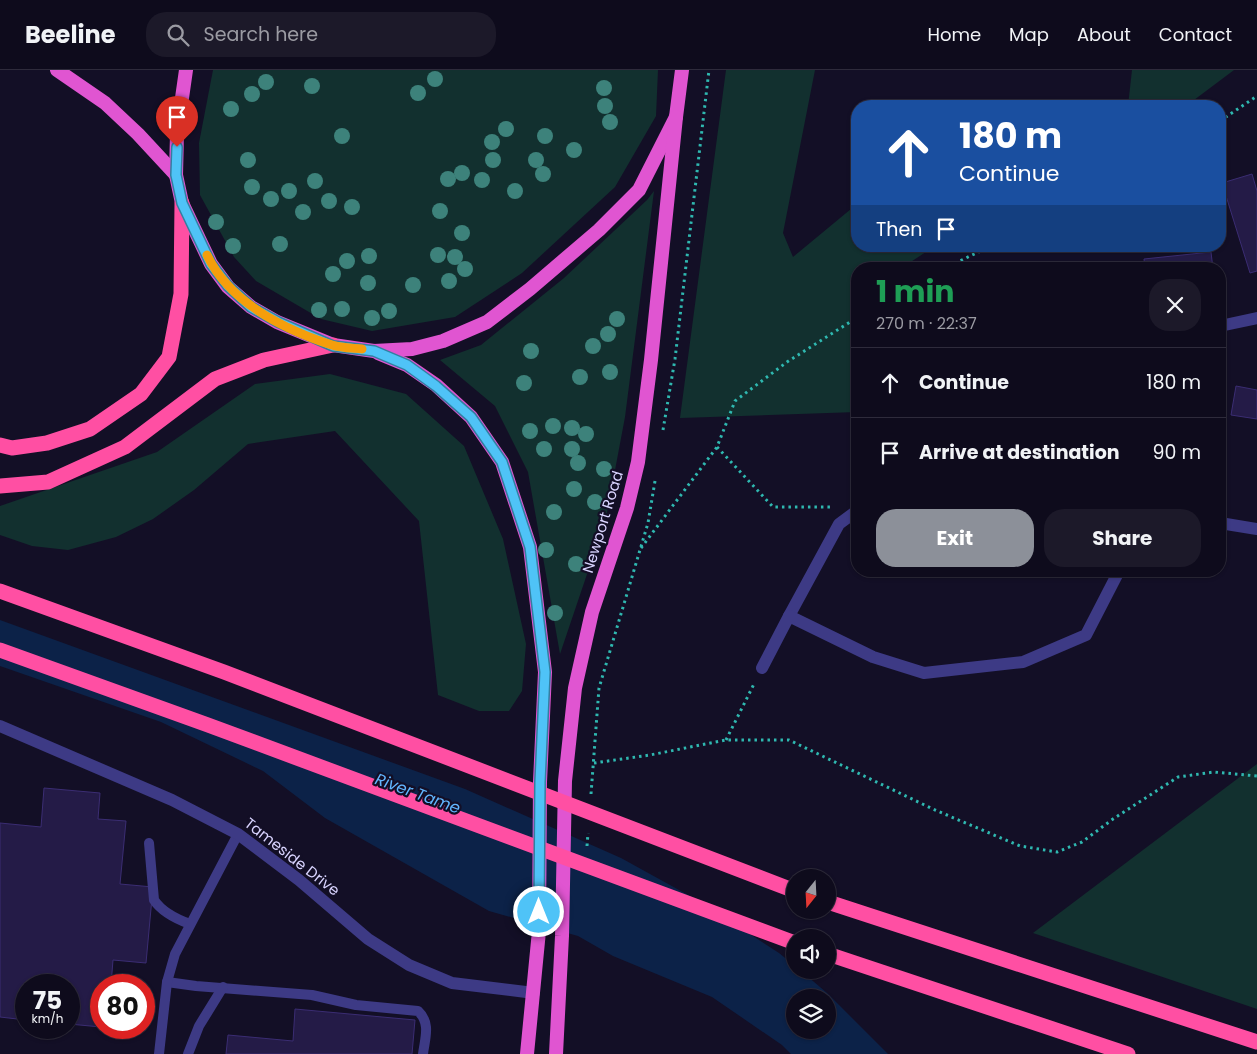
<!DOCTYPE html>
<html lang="en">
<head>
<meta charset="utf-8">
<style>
	body { margin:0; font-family:Poppins,sans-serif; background:#1c1929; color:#f1f3f6; height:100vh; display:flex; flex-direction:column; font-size:19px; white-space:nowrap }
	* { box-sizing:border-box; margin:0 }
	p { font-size:16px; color:#9b9ba3 }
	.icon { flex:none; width:28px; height:28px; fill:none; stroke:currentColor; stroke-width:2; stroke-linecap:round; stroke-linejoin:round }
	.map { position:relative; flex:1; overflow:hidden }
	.panel { position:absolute; left:851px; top:192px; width:375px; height:315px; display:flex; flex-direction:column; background:#0e0b1c; border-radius:20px; box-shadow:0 1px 4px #0004,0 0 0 1px #2e2b3b }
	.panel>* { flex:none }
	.top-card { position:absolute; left:851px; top:30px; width:375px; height:152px; border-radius:20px; box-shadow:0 1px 4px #0004,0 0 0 1px #2e2b3b; background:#1a4fa0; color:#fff; overflow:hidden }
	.needle { width:32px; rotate:198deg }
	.tools { position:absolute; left:786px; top:799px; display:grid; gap:10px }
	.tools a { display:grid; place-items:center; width:50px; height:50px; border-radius:50%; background:#0e0b1c; box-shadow:0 1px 4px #0004,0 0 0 1px #2e2b3b; font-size:25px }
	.speed { position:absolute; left:15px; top:904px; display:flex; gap:10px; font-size:25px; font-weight:700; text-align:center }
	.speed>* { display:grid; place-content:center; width:65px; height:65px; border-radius:50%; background:#0e0b1c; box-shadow:0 1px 4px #0004,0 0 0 1px #2e2b3b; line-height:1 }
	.speed small { font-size:12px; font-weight:400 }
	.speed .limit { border:8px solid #d22; background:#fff; color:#111 }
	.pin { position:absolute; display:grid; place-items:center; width:42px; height:42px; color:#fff; margin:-51px -21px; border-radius:50% 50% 50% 0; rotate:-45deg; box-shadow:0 0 5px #0007 }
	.pin .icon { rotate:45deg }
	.me { position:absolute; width:55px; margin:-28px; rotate:0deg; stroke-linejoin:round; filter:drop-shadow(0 0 4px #0008) }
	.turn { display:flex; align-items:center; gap:18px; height:105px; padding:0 25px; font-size:22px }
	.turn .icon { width:65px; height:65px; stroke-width:2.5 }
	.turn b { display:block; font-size:35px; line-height:42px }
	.then { display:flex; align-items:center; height:48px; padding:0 25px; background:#0003; gap:10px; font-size:19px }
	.round { display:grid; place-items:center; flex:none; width:52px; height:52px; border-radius:20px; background:#1c1929 }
	.head { display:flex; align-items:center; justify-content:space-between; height:85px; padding:0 25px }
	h1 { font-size:30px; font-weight:700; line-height:38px; color:#1e9e55 }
	.action { display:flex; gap:10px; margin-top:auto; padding:10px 25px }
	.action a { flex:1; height:58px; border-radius:20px; background:#8c9099; color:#fff; font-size:20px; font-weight:700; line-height:58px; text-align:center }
	.action a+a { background:#1c1929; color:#f1f3f6 }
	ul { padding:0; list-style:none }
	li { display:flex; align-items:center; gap:15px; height:70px; padding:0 25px; border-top:1px solid #2e2b3b }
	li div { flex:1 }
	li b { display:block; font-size:19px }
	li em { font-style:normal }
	header { display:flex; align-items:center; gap:30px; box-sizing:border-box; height:70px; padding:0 25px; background:#0e0b1c; border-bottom:1px solid #2e2b3b }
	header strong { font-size:24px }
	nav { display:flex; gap:28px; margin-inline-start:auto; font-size:18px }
	.search { width:350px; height:45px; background:#1c1929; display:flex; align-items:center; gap:12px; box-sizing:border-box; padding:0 18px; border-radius:20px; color:#9b9ba3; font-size:19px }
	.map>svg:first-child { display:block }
</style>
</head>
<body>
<header>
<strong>Beeline</strong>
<div class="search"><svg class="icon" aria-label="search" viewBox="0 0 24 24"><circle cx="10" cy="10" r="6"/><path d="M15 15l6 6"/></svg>Search here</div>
<nav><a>Home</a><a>Map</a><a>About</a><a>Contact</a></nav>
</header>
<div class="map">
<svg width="1257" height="984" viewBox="0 0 1257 984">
	<rect width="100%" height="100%" fill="#130f26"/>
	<g fill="#12302f">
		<polygon points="213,0 658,0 656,46 615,117 522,203 455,247 372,261 321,249 256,211 234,187 200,125 199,73"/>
		<polygon points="726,0 815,0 783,163 793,187 857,134 858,176 935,176 900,199 858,199 857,342 680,348"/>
		<polygon points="1132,0 1234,0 1186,36 1128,36"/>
		<polygon points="654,121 625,347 606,448 560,584 528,402 495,336 440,290 481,275 564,208 647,130"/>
		<polygon points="330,304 406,324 464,376 503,469 526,574 522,621 509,641 479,641 438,625 419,451 335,361 248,374 194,420 153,449 116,467 68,480 32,476 0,465 0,436 157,382 255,314"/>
		<polygon points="1257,694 1257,939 1033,863"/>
	</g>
	<path fill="#0c2248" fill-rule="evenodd" d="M0 550 465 719 621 788 699 831 779 883 795 896V900H800L827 923 888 984H791L782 975 712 927 613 886 578 866 489 841 325 748 263 701 161 652 0 596ZM795 928H828V960H795Z"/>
	<g fill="#241b47" stroke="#3b2d73">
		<polygon points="1252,104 1257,121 1257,201 1250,203 1222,113"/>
		<polygon points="1211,182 1213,199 1145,199 1144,189"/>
		<polygon points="1236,316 1257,320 1257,349 1231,345"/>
		<polygon points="44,718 100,723 98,749 126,751 120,814 153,817 146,893 113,890 111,915 101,915 101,957 69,954 69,915 26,915 26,950 0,947 0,753 41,757"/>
		<polygon points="295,939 415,950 412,984 226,984 228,965 293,971"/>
	</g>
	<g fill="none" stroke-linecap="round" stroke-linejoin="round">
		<g stroke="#2fb8b0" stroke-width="3" stroke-dasharray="2.5 4" stroke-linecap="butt">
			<polyline points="1220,51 1257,26"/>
			<polyline points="943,199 991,176"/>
			<polyline points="663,360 675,289 709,0"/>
			<polyline points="717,377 773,437 832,437"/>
			<polyline points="641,478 717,377 735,331 787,292 858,247"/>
			<polyline points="726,670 755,612"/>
			<polyline points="594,693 650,685 726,670 789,670 935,740 1020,776 1057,782 1082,772 1113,749 1178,707 1214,702 1257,706"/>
			<polyline points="591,724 599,618 648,453 655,411"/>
			<polyline points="587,776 588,763"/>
		</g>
		<g stroke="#3d3a85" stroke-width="10">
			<path d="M149 773 154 830C162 842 176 849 190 854"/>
			<path d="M167 912 196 916 312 925 356 935 418 941C431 953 425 968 423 984"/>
			<polyline points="159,984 167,912 175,884 238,764"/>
			<polyline points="188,984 199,956 223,917"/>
		</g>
		<g stroke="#3d3a85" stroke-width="12">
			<polyline points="1220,256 1257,248"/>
			<polyline points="1220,453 1257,459"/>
			<polyline points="789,546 839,454 858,440"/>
			<polyline points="762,598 789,546 873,587 924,603 1023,592 1086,565 1119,501"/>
			<polyline points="0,656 172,730 238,764 299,810 368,869 409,895 452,913 534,923"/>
		</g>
		<g stroke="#e055d1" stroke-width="14">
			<polyline points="57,0 105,33 138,64 176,105"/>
			<polyline points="186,0 177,63 176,105 182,133 211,194 228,217 251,237 277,252 333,275 374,281 412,279 443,271 487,252 530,219 599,160 639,120 676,47 682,0"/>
			<polyline points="378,283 407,295 436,315 471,347 502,392 530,477 545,602 540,712 539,861 527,984"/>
			<polyline points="556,984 562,866 565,711 575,618 592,542 627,438 638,392 651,290 676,47"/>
		</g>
		<g stroke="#ff4fa3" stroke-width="15">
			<polyline points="0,375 12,378 47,373 90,359 141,324 169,287 181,224 182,133"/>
			<polyline points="0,416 48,412 125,377 215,309 264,290 333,275"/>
			<polyline points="828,832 1257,972"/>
			<polyline points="828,884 1128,984"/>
		</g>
		<g stroke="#ff4fa3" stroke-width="15">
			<polyline points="0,521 224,602 795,821"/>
			<polyline points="0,580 208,655 795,873"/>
		</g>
	</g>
	<g fill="#3d827b">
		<circle cx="435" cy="9" r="8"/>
		<circle cx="266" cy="12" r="8"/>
		<circle cx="312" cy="16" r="8"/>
		<circle cx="604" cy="18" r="8"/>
		<circle cx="418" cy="23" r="8"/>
		<circle cx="252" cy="24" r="8"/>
		<circle cx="605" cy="36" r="8"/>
		<circle cx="231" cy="39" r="8"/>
		<circle cx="610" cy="52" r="8"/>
		<circle cx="506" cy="59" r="8"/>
		<circle cx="342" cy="66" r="8"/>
		<circle cx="545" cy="66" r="8"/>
		<circle cx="492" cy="72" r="8"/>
		<circle cx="574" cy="80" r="8"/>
		<circle cx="248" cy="90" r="8"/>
		<circle cx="493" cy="90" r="8"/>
		<circle cx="536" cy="90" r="8"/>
		<circle cx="462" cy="103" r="8"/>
		<circle cx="543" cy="104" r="8"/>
		<circle cx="448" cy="109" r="8"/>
		<circle cx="482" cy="110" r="8"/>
		<circle cx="315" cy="111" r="8"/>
		<circle cx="252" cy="117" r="8"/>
		<circle cx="289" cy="121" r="8"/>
		<circle cx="515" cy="121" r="8"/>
		<circle cx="271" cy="129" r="8"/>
		<circle cx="329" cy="131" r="8"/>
		<circle cx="352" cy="137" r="8"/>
		<circle cx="440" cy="141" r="8"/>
		<circle cx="303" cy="142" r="8"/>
		<circle cx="216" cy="152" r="8"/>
		<circle cx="462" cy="163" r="8"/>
		<circle cx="280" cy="174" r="8"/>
		<circle cx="233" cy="176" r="8"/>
		<circle cx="438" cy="185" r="8"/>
		<circle cx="369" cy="186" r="8"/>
		<circle cx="455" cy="187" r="8"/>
		<circle cx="347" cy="191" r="8"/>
		<circle cx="465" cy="199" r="8"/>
		<circle cx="333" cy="204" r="8"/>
		<circle cx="449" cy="211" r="8"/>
		<circle cx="368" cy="213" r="8"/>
		<circle cx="413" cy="215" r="8"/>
		<circle cx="342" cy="239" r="8"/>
		<circle cx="319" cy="240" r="8"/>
		<circle cx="389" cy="241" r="8"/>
		<circle cx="372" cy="248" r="8"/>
		<circle cx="617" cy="249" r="8"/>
		<circle cx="608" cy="264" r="8"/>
		<circle cx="593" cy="276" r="8"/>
		<circle cx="531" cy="281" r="8"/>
		<circle cx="610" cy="302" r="8"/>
		<circle cx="580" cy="307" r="8"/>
		<circle cx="524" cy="313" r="8"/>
		<circle cx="553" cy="356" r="8"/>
		<circle cx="572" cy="358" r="8"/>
		<circle cx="530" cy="361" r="8"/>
		<circle cx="586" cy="364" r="8"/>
		<circle cx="544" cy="379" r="8"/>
		<circle cx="572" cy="379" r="8"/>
		<circle cx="578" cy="393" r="8"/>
		<circle cx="604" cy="399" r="8"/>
		<circle cx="574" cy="419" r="8"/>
		<circle cx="595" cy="432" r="8"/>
		<circle cx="554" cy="442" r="8"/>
		<circle cx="546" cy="480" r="8"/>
		<circle cx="576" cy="494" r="8"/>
		<circle cx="555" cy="543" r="8"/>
	</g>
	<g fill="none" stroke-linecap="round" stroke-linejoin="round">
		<g stroke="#337fa1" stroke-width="12">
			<polyline id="route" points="177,77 176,105 182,133 211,194 228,216 251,237 278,252 333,276 374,281 407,295 436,316 471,347 502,392 530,477 545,602 540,712 539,842"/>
		</g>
		<use href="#route" stroke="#4fc3f7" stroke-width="9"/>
		<path stroke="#f59e0b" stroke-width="9" d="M207 185C230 233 283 259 332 275 341 278 352 278 362 279"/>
	</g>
	<g text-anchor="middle" stroke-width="4.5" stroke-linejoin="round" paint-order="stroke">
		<g font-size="15" fill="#d9d4ff" stroke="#130f26">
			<text transform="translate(603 452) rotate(-73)" y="5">Newport Road</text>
			<text transform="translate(292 787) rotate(38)" y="5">Tameside Drive</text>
		</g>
		<g font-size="16" font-style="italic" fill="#62b6ff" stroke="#130f26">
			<text transform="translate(418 723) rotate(20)" y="6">River Tame</text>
		</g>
	</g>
</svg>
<div class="tools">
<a><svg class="needle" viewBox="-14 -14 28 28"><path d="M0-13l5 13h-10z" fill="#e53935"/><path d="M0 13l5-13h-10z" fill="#9b9ba3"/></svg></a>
<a><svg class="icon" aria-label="sound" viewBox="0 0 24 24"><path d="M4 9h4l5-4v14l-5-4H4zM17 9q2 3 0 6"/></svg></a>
<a><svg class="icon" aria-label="layers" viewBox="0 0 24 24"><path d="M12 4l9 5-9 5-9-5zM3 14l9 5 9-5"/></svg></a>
</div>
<div class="speed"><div>75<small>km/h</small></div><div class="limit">80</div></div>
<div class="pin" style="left:177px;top:77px;background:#d93025"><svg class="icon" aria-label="arrive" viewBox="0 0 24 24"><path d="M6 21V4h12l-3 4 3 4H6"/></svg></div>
<svg class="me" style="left:539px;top:842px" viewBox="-20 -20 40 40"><circle r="17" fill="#4fc3f7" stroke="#fff" stroke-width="3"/><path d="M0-11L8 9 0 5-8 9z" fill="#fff"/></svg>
<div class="top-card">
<div class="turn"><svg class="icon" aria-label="ahead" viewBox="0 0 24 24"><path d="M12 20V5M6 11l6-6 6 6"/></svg><div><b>180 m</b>Continue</div></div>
<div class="then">Then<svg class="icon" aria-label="arrive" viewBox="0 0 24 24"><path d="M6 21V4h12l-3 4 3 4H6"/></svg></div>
</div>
<section class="panel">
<div class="head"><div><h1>1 min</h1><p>270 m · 22:37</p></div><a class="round"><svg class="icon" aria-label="close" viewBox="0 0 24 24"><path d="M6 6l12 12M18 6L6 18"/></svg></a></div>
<ul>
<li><svg class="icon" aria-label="ahead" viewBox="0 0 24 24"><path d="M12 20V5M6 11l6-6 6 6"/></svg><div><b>Continue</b></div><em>180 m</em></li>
<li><svg class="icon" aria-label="arrive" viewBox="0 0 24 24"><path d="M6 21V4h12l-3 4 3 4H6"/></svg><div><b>Arrive at destination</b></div><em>90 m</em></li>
</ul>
<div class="action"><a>Exit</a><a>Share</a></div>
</section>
</div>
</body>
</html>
